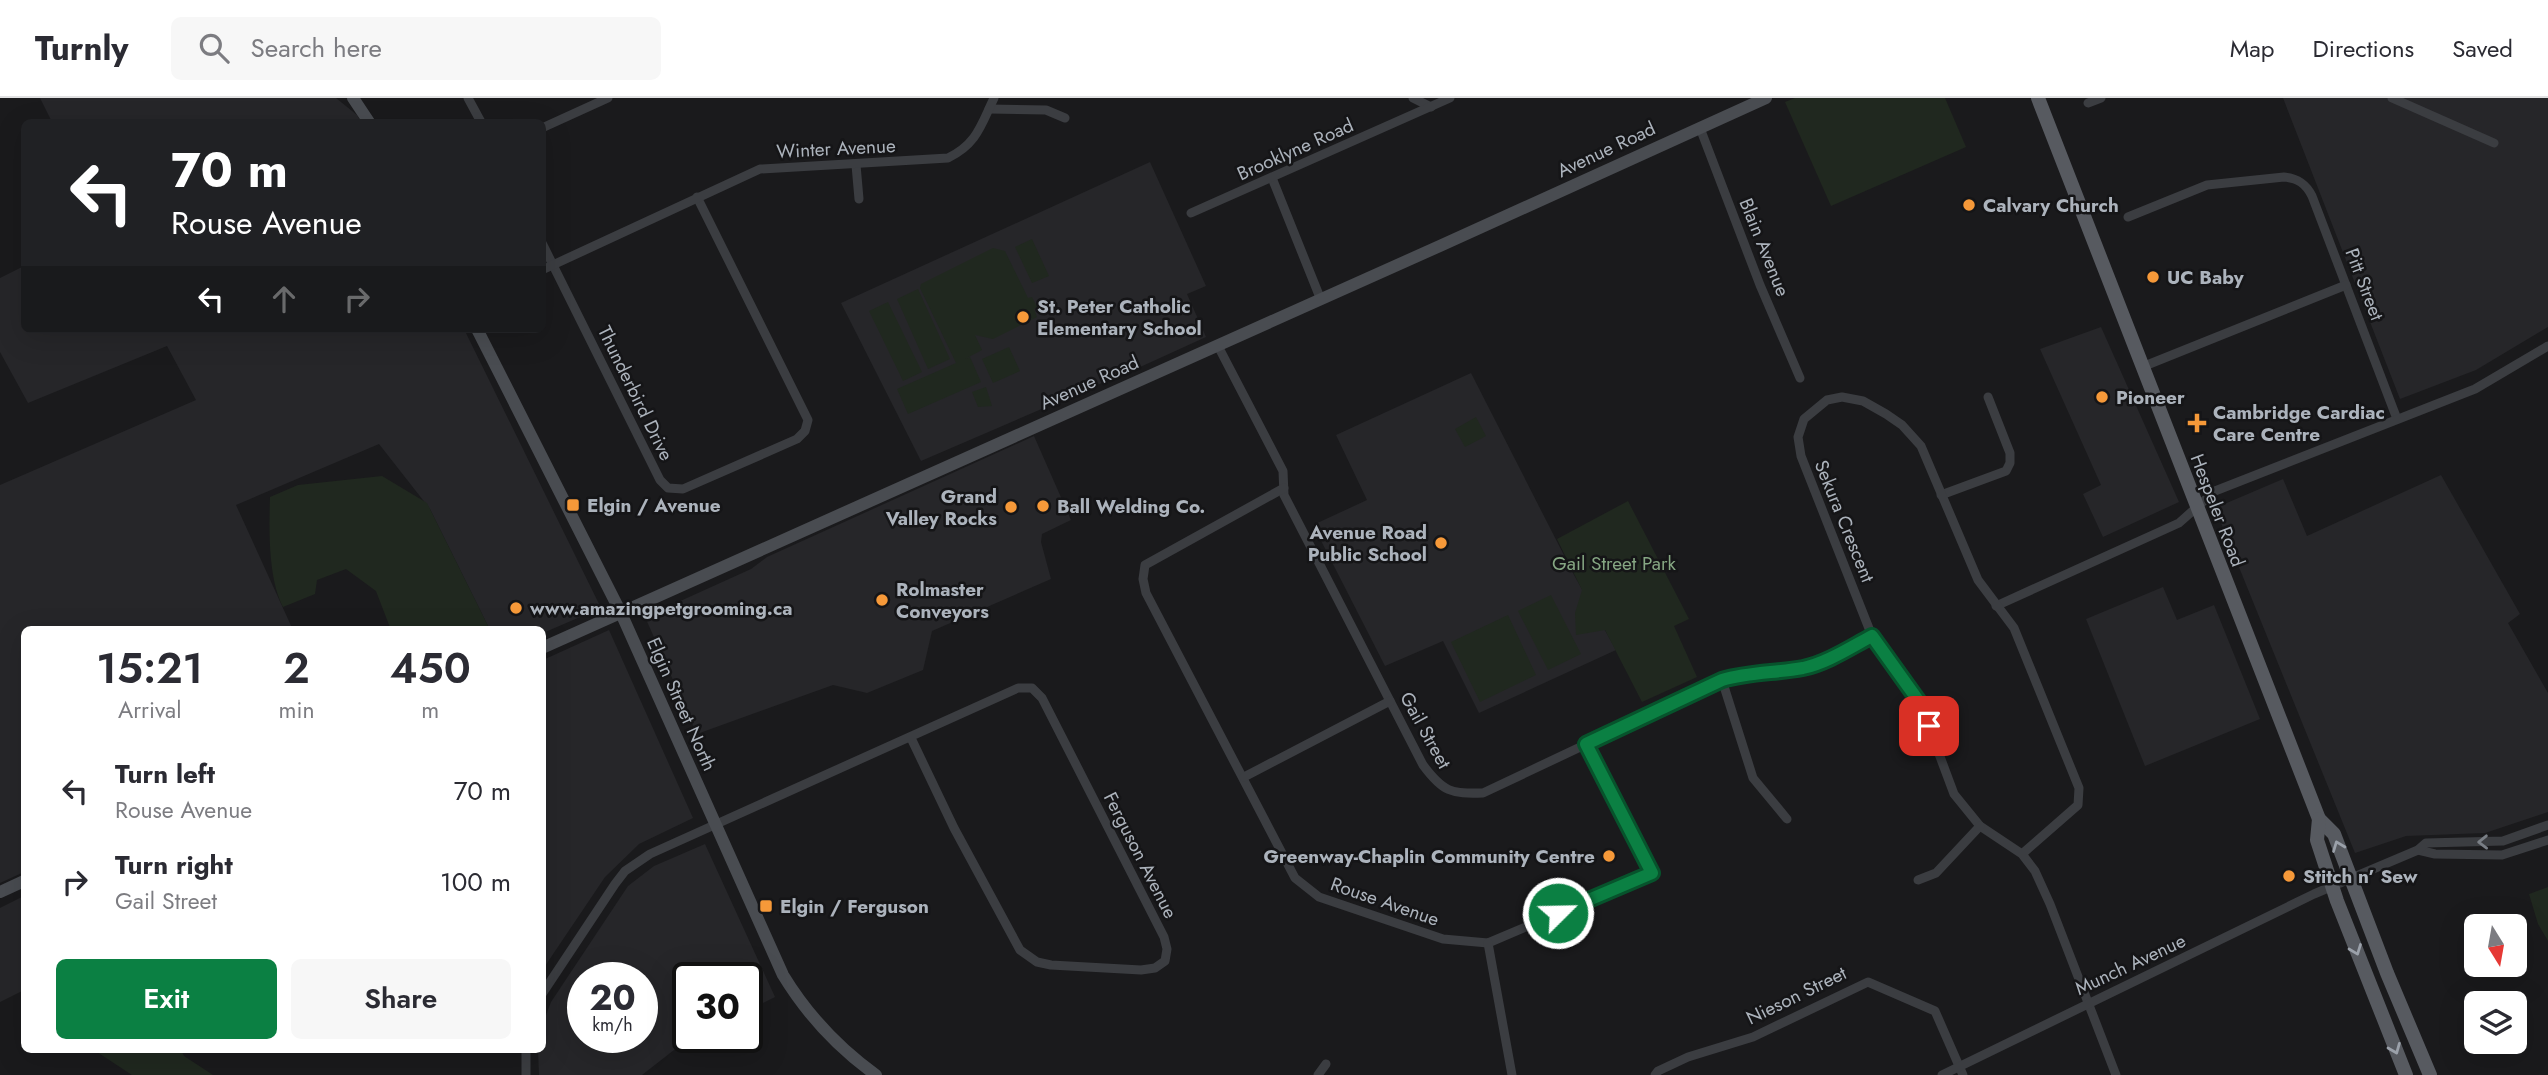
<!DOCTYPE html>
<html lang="en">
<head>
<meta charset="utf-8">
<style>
	body { margin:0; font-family:Jost,sans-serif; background:#f7f7f7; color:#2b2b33; height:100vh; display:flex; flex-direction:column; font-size:26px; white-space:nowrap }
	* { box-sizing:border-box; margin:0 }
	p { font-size:23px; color:#7c7c81 }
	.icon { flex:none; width:38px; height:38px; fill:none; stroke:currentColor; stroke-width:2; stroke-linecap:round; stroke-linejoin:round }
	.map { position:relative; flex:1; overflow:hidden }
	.details { position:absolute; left:21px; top:528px; width:525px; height:427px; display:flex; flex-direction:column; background:#fff; border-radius:10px; box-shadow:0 7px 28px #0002 }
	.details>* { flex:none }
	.hud { position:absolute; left:21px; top:21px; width:525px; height:214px; border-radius:10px; box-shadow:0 7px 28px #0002; background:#202124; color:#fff; overflow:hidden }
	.needle { width:46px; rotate:169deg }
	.buttons { position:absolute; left:2464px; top:816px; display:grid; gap:14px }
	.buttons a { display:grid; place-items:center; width:63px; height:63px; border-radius:10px; background:#fff; box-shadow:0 7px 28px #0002; font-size:35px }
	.speed { position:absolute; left:567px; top:864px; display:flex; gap:14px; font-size:35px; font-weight:700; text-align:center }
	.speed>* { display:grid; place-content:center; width:91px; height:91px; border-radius:50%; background:#fff; box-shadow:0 7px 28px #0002; line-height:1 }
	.speed small { font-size:18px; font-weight:400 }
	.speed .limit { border:4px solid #111; border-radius:10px; background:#fff; color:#111 }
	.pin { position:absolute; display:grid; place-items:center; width:60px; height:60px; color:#fff; margin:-30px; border-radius:14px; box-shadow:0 4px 10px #0006 }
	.me { position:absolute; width:77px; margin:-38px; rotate:67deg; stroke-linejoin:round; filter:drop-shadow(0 0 5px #0008) }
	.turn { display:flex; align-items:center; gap:24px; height:147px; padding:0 35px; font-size:32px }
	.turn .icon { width:91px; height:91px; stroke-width:2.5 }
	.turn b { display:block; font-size:49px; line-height:60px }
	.lanes { display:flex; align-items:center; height:66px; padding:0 35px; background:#0003; justify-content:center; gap:35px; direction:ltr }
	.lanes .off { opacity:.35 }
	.eta { display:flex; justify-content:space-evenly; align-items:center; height:119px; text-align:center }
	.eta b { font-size:42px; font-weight:600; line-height:49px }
	.cta { display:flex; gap:14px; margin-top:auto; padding:14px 35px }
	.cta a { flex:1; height:80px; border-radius:10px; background:#0b8043; color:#fff; font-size:28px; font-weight:600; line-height:80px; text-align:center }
	.cta a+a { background:#f7f7f7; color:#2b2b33 }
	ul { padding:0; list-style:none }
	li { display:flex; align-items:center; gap:21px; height:91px; padding:0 35px }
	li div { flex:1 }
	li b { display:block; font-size:26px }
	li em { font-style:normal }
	header { display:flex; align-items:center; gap:42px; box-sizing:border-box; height:98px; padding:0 35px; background:#fff; border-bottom:2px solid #e1e1e2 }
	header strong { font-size:33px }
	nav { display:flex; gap:38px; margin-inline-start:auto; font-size:24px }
	.search { width:490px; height:63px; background:#f7f7f7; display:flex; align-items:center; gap:18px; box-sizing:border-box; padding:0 24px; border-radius:10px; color:#7c7c81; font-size:26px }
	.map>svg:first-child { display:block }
</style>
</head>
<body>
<header>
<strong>Turnly</strong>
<div class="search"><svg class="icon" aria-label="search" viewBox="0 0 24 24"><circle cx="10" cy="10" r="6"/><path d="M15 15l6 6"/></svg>Search here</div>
<nav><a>Map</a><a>Directions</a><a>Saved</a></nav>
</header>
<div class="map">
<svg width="2548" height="977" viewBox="0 0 2548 977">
	<rect width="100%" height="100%" fill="#1a1a1c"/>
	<g fill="#262629" fill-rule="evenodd">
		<polygon points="40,0 336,0 357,17 361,24 52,24"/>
		<polygon points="2283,0 2548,0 2548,229 2476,272 2400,301"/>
		<polygon points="1150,64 1206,188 1187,196 1206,239 1138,270 1136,267 1131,270 1132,272 921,363 841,205"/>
		<polygon points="24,168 24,231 464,231 601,510 543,535 542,532 490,532 430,411 379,346 236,407 293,532 24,532 24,774 0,785 0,387 196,302 167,248 28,305 0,254 0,180"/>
		<polygon points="2101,229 2179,404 2103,439 2083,396 2101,387 2040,251"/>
		<polygon points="1471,275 1574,477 1616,552 1479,615 1443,543 1385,568 1313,427 1367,402 1336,337"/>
		<polygon points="1034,338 1071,422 1042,436 1041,444 1051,481 932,533 923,572 867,595 833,587 697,636 645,519 751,471 767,459"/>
		<polygon points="2441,377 2520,516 2508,525 2548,595 2548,714 2485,735 2406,738 2355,755 2215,410 2283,381 2307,438"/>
		<polygon points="2163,489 2177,522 2214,507 2260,621 2145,668 2086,521"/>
		<polygon points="609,532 693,720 639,746 605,779 543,871 543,562"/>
		<path d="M705 746 775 899 747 913V880H688V940H695L674 952 642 977H539L538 952H542L543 925 551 904 628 788 654 768ZM583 880H642V940H583Z"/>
		<polygon points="24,798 24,892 0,904 0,810"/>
	</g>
	<g fill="#20281f">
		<polygon points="1795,0 1945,0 1966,49 1831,108 1785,4"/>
		<polygon points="1032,141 1049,178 1032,185 1015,149"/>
		<polygon points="993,150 1005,153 1028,200 1032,199 1037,209 1034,211 1037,219 993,241 975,237 982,252 965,261 970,259 981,284 908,316 897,291 956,265 920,190 921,186"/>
		<polygon points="918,191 950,261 928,271 897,201"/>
		<polygon points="888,204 922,274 903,283 869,213"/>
		<polygon points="1009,249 1020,273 993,285 982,261"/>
		<polygon points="986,289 992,308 978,309 972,294"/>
		<polygon points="1476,319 1486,338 1465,349 1455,331"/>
		<path d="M382 378 427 405 490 532H391L376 493 346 471 317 482 315 496 283 509C268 480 269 431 270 399L298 387Z"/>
		<polygon points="1628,403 1689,521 1674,528 1697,579 1642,604 1605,532 1576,537 1575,515 1582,492 1557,441"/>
		<polygon points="1551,497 1581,556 1548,572 1518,513"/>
		<polygon points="1508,517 1536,577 1480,604 1451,544"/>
		<polygon points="2548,789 2548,843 2538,826 2529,796"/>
		<polygon points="94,952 181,952 184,958 213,977 132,977"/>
	</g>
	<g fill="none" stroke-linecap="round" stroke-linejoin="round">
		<g stroke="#3b3d41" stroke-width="9">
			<polyline points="468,0 481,24"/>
			<polyline points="1413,0 1431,9"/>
			<polyline points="2392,0 2494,45"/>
			<polyline points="2088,5 2101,0"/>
			<polyline points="989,11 1046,12 1065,20"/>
			<polyline points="542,30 608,0"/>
			<polyline points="1700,30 1760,187 1800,280"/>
			<polyline points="856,67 859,101"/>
			<polyline points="1272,80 1321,202"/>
			<polyline points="1191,115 1450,0"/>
			<path d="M2128 119 2207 87 2284 79C2298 80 2306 86 2312 98L2397 321"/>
			<polyline points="542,145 660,382 668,390 683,391 797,341 805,333 808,322 697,99"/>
			<path d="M542 172 760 71 948 60C977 46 981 27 994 0"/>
			<path d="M1218 248 1283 373 1284 397 1423 667C1443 694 1451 696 1483 695L1722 582C1749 574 1776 575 1803 570 1827 565 1850 549 1872 538"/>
			<polyline points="2142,269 2346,187"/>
			<polyline points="1284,390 1145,467 1143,481 1146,495 1295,780 1319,799 1443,841 1488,845 1652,775 1586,646"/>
			<polyline points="1941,397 2006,373 2010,365 2010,355 1988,299"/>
			<polyline points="1996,508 2179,425 2215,393 2475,291 2548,248"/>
			<polyline points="1722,582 1753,680 1787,721"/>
			<polyline points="1244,679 1390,603"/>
			<polyline points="2418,752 2435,756 2502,757 2548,742"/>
			<polyline points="2022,756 2078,707 2079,690 2014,530 1978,482 1921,348 1902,327 1886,316 1863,303 1842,299 1827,302 1804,321 1798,339 1801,358 1872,538 1920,605 1954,696 1980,728 2022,756 2035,773 2050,806 2116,977"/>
			<polyline points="1918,782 1936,775 1980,728"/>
			<polyline points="1488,845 1512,977"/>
			<polyline points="542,896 615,786 625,773 650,756 1018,590 1032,590 1042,600 1164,839 1167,851 1165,863 1155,870 1141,872 1051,867 1037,864 1020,852 954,730 911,640"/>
			<polyline points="526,952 526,977"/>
			<polyline points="1318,977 1326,966"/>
			<polyline points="1655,977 1658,973 1688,959 1753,939 1868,884 1935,913 1963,977"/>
			<polyline points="1942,977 2314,796 2418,752 2426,745 2503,743 2548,727"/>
		</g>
		<g stroke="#494c51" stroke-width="12">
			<polyline points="353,0 369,24"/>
			<path d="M477 231 621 515 783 877C808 918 837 949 876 977"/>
			<polyline points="542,550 1442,147 1766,0"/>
			<polyline points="0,794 24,783"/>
		</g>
		<g stroke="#575a60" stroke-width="14">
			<polyline points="2038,0 2319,721 2334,736 2387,875 2430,977"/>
			<polyline points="2319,721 2317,742 2337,803 2406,977"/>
		</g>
	</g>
	<defs><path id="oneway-chevron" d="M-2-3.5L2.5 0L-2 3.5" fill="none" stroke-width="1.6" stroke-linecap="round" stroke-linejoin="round" transform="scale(1.75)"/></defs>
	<use stroke="#797e85" href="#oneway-chevron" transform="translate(2483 744) rotate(179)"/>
	<g stroke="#9ba1aa">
		<use href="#oneway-chevron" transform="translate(2338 748) rotate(-111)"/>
		<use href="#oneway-chevron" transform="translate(2356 852) rotate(69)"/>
		<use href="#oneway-chevron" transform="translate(2395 951) rotate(68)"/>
	</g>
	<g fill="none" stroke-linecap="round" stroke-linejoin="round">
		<g stroke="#07532c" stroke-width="18">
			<path id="route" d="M1558 815 1652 775 1586 646 1722 582C1749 574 1776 575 1803 570 1827 565 1851 549 1872 538L1920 605 1929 628"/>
		</g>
		<use href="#route" stroke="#0b8043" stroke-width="12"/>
	</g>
	<g fill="#f69939" stroke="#151517" stroke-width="2.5">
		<circle cx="1969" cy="107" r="7"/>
		<circle cx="2153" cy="179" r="7"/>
		<circle cx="1023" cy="219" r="7"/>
		<circle cx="2102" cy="299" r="7"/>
		<path d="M2193.5 314.5h7v7h7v7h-7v7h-7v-7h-7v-7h7z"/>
		<rect x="566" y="400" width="14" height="14" rx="3.5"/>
		<circle cx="1043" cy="408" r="7"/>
		<circle cx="1011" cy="409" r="7"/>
		<circle cx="1441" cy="445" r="7"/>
		<circle cx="882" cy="502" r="7"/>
		<circle cx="516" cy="510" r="7"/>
		<circle cx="1609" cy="758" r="7"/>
		<circle cx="2289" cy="778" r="7"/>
		<rect x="759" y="801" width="14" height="14" rx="3.5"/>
	</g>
	<g text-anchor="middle" stroke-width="5" stroke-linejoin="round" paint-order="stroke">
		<g font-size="19" fill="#acb3bc" stroke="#151517">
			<text transform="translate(836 50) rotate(-3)" y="7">Winter Avenue</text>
			<text transform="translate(1295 51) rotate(-24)" y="7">Brooklyne Road</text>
			<text transform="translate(1606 51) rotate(-25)" y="7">Avenue Road</text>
			<text transform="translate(1765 149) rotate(68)" y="7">Blain Avenue</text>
			<text transform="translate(2365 186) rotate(69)" y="7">Pitt Street</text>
			<text transform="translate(1089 284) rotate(-24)" y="7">Avenue Road</text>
			<text transform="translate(636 295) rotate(64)" y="7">Thunderbird Drive</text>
			<text transform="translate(2218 412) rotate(69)" y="7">Hespeler Road</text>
			<text transform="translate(1845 423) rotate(68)" y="7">Sekura Crescent</text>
			<text transform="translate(682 606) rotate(66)" y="7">Elgin Street North</text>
			<text transform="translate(1426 632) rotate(61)" y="7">Gail Street</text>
			<text transform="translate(1141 757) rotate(63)" y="7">Ferguson Avenue</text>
			<text transform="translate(1385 803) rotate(19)" y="7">Rouse Avenue</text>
			<text transform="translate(2130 866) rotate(-25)" y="7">Munch Avenue</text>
			<text transform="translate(1796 897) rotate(-26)" y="7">Nieson Street</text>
		</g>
		<g font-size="19" font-weight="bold" fill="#acb3bc" stroke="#151517" text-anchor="start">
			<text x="1983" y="114">Calvary Church</text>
			<text x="2167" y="186">UC Baby</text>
			<text x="1037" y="215">St. Peter Catholic<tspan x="1037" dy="22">Elementary School</tspan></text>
			<text x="2116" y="306">Pioneer</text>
			<text x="2213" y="321">Cambridge Cardiac<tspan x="2213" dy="22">Care Centre</tspan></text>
			<text x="997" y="405" text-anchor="end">Grand<tspan x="997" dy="22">Valley Rocks</tspan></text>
			<text x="587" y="414">Elgin / Avenue</text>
			<text x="1057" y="415">Ball Welding Co.</text>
			<text x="1427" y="441" text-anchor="end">Avenue Road<tspan x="1427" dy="22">Public School</tspan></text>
			<text x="896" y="498">Rolmaster<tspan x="896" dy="22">Conveyors</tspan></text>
			<text x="530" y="517">www.amazingpetgrooming.ca</text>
			<text x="1595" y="765" text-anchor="end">Greenway-Chaplin Community Centre</text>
			<text x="2303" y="785">Stitch n’ Sew</text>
			<text x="780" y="815">Elgin / Ferguson</text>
		</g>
		<g font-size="19" fill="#86a783" stroke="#151517">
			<text x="1614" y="472">Gail Street Park</text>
		</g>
	</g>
</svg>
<div class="buttons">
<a><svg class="needle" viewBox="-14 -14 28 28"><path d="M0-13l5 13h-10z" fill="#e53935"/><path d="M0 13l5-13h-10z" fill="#7c7c81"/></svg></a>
<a><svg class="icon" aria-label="layers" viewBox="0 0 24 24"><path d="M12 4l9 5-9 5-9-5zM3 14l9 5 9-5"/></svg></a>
</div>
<div class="speed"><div>20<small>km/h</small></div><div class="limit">30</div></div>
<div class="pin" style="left:1929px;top:628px;background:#d93025"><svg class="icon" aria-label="arrive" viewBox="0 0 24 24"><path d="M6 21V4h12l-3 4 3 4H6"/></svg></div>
<svg class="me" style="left:1558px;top:815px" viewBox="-20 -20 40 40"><circle r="17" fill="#0b8043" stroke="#fff" stroke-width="3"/><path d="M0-11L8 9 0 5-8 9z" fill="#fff"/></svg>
<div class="hud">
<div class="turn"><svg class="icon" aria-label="left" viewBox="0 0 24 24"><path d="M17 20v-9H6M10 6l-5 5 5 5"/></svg><div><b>70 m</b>Rouse Avenue</div></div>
<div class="lanes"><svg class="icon" aria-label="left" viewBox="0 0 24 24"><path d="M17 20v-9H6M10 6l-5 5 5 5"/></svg><svg class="icon off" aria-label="ahead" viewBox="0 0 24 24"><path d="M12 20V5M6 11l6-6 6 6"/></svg><svg class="icon off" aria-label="right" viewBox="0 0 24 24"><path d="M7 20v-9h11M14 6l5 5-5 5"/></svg></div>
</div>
<section class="details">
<div class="eta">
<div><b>15:21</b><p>Arrival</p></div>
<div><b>2</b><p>min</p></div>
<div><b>450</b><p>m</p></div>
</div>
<ul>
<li><svg class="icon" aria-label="left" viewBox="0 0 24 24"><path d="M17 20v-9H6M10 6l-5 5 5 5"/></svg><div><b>Turn left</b><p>Rouse Avenue</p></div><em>70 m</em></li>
<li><svg class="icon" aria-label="right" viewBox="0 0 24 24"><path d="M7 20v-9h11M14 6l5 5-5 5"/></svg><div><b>Turn right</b><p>Gail Street</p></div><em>100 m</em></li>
</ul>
<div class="cta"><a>Exit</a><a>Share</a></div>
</section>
</div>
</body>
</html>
